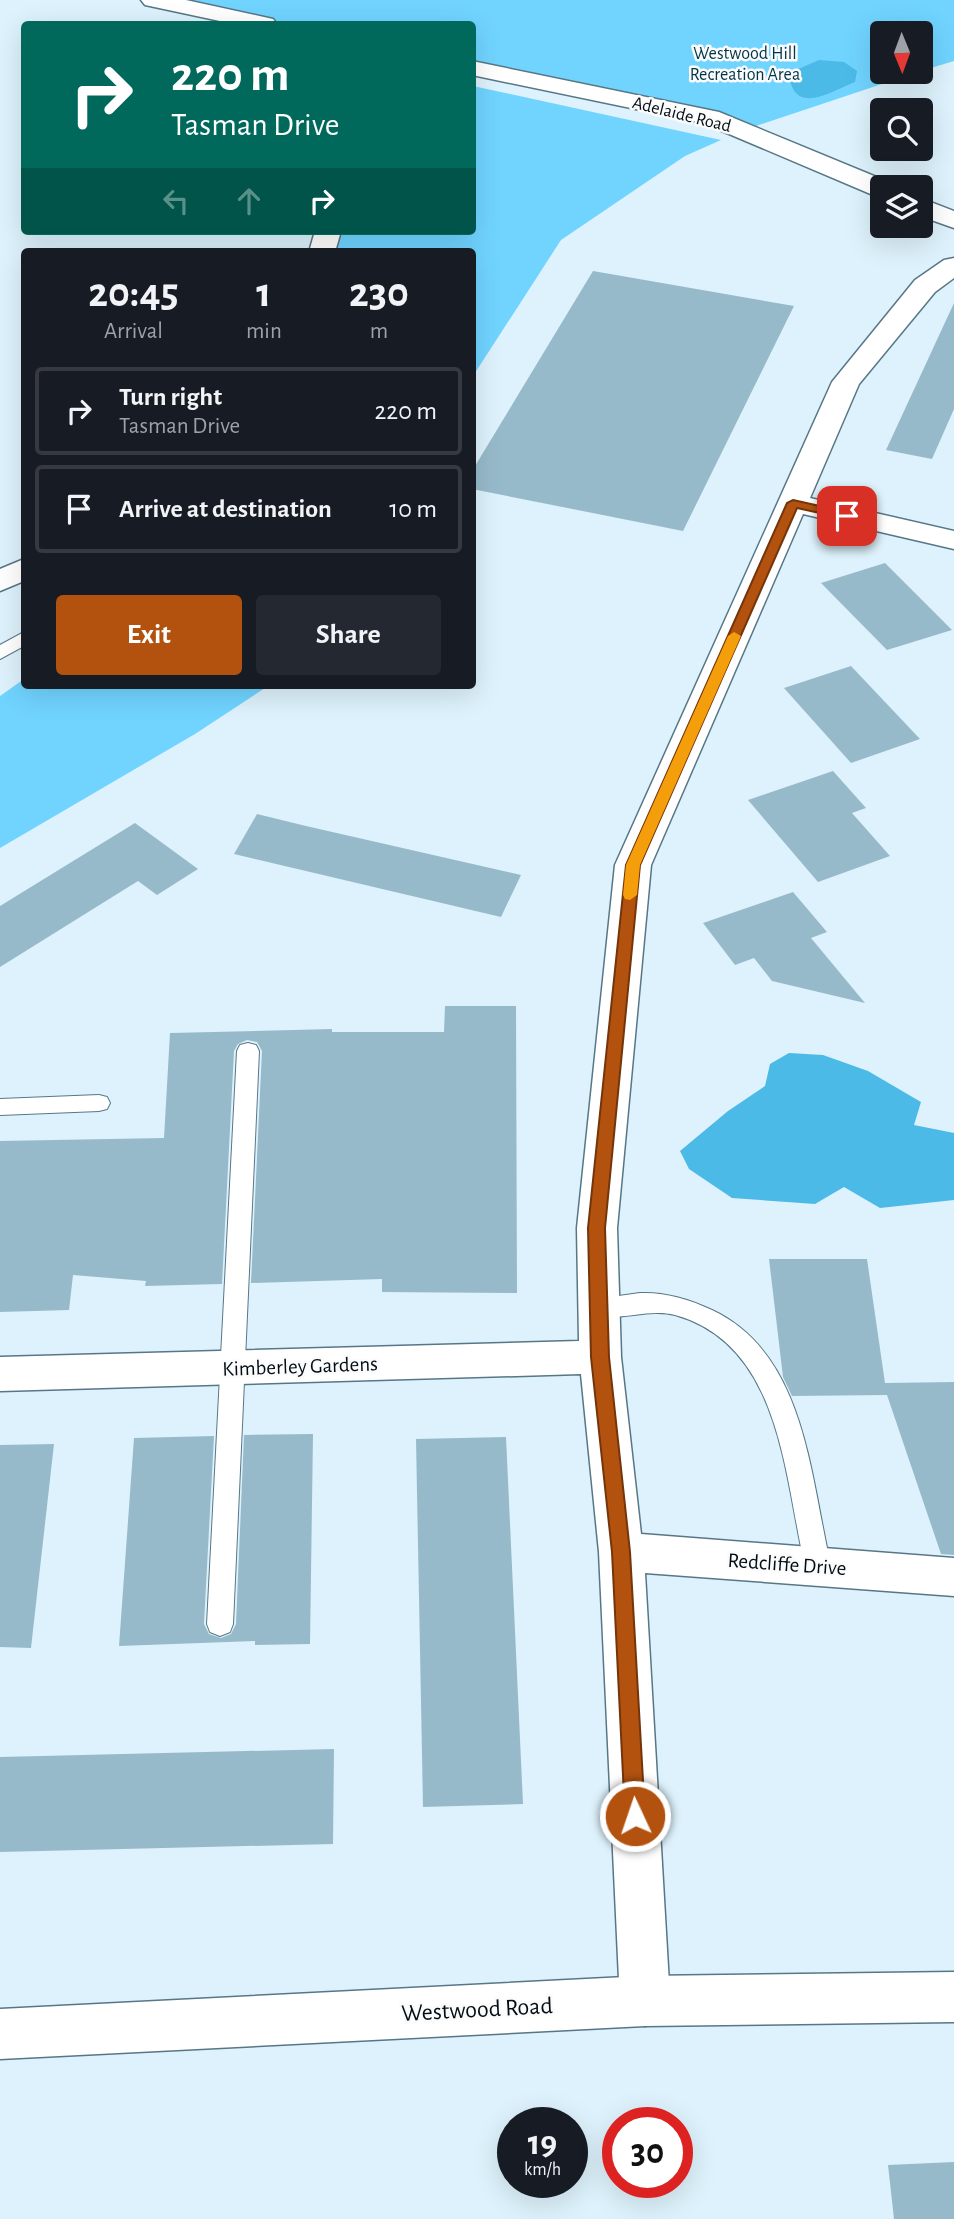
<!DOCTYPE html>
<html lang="en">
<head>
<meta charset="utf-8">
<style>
	body { margin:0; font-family:"Alegreya Sans",sans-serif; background:#242831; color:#f1f3f6; height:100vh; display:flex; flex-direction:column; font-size:26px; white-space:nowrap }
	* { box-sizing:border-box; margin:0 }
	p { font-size:23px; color:#9ea1a6 }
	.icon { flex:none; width:38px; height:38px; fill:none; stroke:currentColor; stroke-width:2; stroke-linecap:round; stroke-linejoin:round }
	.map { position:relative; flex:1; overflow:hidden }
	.sheet { position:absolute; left:21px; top:248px; width:455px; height:441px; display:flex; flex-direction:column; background:#171b24; border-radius:7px; box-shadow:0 7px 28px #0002 }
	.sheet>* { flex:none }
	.guide { position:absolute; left:21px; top:21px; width:455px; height:214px; border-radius:7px; box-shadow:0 7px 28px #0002; background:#00695c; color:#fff; overflow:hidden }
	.needle { width:46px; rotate:179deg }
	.controls { position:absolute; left:870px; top:21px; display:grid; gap:14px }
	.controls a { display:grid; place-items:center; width:63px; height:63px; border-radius:7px; background:#171b24; box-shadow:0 7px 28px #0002; font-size:35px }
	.speed { position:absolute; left:497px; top:2107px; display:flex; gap:14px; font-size:35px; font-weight:700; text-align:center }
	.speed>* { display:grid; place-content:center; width:91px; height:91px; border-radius:50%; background:#171b24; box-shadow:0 7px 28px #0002; line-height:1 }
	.speed small { font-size:18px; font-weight:400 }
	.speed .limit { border:10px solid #d22; background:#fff; color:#111 }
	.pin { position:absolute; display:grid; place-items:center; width:60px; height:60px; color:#fff; margin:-30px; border-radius:14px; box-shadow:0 4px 10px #0006 }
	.me { position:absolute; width:77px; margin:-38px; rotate:357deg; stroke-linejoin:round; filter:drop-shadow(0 0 5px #0008) }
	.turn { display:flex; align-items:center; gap:24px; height:147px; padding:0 35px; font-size:32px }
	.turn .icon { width:91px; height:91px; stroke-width:2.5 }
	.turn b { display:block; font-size:49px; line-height:60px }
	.lanes { display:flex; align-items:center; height:66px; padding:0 35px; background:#0003; justify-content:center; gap:35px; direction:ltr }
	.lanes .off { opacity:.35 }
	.eta { display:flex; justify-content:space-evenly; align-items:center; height:119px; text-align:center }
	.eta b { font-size:42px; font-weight:700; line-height:49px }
	.action { display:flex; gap:14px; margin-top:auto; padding:14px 35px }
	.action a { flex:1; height:80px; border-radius:7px; background:#b3520f; color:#fff; font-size:28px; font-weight:700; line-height:80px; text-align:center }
	.action a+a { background:#242831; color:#f1f3f6 }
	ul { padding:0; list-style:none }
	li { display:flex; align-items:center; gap:21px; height:88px; margin:0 14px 10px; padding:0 21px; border:4px solid #363941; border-radius:7px }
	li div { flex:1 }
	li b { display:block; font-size:26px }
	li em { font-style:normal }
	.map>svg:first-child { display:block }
</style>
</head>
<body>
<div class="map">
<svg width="954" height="2219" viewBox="0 0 954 2219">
	<rect width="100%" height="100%" fill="#ddf2fc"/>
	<g fill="#70d4ff">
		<polygon points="153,0 954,0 954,61 921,71 920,33 882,33 882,72 918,72 744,130 473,68 472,24 265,24"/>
		<polygon points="473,86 721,140 685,156 561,240 473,376 472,252 334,252 343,231 472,231"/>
		<polygon points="24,679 24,686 268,686 195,734 0,848 0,696"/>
	</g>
	<g fill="#4cbae7">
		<path d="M819 60 844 62 857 71 855 82C830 92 793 117 789 73Z"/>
		<polygon points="789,1053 823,1055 868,1071 921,1102 914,1125 954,1133 954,1200 880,1208 844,1187 815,1204 732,1198 689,1169 680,1151 728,1111 765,1086 770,1064"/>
	</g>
	<g fill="#97baca">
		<polygon points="593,271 794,306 683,531 472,489 472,471"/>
		<polygon points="954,303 954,409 932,459 886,450"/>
		<polygon points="885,563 952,630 887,650 821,583"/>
		<polygon points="851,666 920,739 851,763 784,688"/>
		<polygon points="833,771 866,808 852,813 890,856 818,882 748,800"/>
		<polygon points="257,814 306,826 521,875 501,917 234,854"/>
		<polygon points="135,823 198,869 157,895 138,881 0,967 0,906"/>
		<polygon points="793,892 827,932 811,938 865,1003 772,981 754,958 735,965 703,923"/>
		<polygon points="445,1006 516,1006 517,1293 382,1292 382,1279 251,1283 262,1051 257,1042 247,1040 238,1044 234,1051 222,1284 145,1286 146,1281 73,1275 69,1310 0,1312 0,1141 164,1138 170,1033 332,1029 332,1032 444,1032"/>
		<polygon points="769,1259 867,1259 885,1383 954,1382 954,1555 941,1554 887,1395 792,1396 783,1377"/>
		<polygon points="313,1434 310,1644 255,1645 255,1641 119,1646 134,1438 214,1436 204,1624 209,1634 221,1638 231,1634 236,1624 244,1435"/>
		<polygon points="506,1437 523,1804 423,1807 416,1439"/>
		<polygon points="54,1444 31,1648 0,1647 0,1445"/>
		<polygon points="334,1749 333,1844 0,1852 0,1757"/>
		<polygon points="954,2162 954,2219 894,2219 888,2165"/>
	</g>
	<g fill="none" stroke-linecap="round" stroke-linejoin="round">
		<g stroke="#577786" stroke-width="2">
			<g id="service">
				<polygon points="24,632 24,646 0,659 0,645"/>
				<polygon points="248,1043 256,1045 259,1051 233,1624 230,1632 220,1636 210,1632 207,1624 237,1051 240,1045"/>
				<polygon points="99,1095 107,1097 110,1103 107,1109 99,1111 0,1115 0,1099"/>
				<path d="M640 1293C665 1292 689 1299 712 1310 806 1354 810 1477 831 1566L827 1574 818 1577 809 1574 805 1566C784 1477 782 1345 675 1315 647 1308 617 1323 590 1314L587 1307 590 1300Z"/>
			</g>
		</g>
		<g stroke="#577786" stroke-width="3">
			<g id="minor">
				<polygon points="141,0 186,0 273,19 277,24 234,24 145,5"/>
				<polygon points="472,61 719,112 891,183 894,187 882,187 882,197 873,195 703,123 472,75"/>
				<polygon points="920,198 954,211 954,228 920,216"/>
				<polygon points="315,231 341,231 335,252 309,252"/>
				<polygon points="954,258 954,278 935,292 859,384 810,498 954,531 954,549 803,514 651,865 617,1228 621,1357 641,1534 954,1558 954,1596 645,1573 670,2001 663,2019 645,2026 627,2019 620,2001 599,1552 581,1374 0,1391 0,1357 579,1341 577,1228 615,865 832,382 915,280 944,260"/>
				<polygon points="24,559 24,581 0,591 0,569"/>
			</g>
		</g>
		<g stroke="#577786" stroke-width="3">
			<polygon id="tertiary" points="954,1972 954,2022 645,2026 0,2059 0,2009 645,1976"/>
		</g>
		<use href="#service" fill="#fff" fill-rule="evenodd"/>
		<use href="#minor" fill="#fff" fill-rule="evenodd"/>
		<use href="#tertiary" fill="#fff" fill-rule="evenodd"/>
	</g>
	<polygon fill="#b3520f" stroke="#74350a" stroke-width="2" points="793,500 851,513 853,516 847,519 797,508 640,865 605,1228 609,1357 630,1552 645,1816 642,1822 635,1825 628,1822 625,1816 612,1552 591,1357 588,1228 626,865 787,503"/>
	<polygon fill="#f59e0b" points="734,632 741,636 640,865 637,895 630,900 625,899 623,895 626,865 728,636"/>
	<g text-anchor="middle" stroke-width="5" stroke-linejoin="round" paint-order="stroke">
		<g font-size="18" fill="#023547" stroke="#fbfbfb">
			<text x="745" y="59">Westwood Hill<tspan x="745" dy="21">Recreation Area</tspan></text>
		</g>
		<g font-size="18" fill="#030e14" stroke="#fbfbfb">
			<text transform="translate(682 114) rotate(14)" y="6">Adelaide Road</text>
		</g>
		<g font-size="21" fill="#030e14" stroke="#fbfbfb">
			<text transform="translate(300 1366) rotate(-2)" y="7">Kimberley Gardens</text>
			<text transform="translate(787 1564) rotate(4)" y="7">Redcliffe Drive</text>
		</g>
		<g font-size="24" fill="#030e14" stroke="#fbfbfb">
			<text transform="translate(477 2009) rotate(-3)" y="8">Westwood Road</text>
		</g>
	</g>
</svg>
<div class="controls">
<a><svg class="needle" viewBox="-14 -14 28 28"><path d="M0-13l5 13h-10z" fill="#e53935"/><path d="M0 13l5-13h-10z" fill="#9ea1a6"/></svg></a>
<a><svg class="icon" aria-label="search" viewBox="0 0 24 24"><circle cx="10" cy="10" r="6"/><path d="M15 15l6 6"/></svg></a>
<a><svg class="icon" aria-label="layers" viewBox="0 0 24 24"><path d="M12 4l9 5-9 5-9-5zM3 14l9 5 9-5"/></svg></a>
</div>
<div class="speed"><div>19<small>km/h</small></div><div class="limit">30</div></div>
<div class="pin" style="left:847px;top:516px;background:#d93025"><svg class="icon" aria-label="arrive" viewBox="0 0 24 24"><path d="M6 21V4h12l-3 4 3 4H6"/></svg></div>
<svg class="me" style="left:635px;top:1816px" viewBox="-20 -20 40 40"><circle r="17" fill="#b3520f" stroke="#fff" stroke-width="3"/><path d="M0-11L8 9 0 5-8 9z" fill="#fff"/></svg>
<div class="guide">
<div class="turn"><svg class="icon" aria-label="right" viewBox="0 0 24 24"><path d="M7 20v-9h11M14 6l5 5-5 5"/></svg><div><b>220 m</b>Tasman Drive</div></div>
<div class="lanes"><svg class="icon off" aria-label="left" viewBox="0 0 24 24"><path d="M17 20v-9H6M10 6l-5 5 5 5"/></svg><svg class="icon off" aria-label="ahead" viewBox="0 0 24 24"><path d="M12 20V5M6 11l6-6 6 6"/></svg><svg class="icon" aria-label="right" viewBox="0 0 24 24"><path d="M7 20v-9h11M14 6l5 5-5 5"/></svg></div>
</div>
<section class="sheet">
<div class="eta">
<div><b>20:45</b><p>Arrival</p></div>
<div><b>1</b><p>min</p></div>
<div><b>230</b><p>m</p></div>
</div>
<ul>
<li><svg class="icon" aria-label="right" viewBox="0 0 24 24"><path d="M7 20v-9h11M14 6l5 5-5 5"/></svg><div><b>Turn right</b><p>Tasman Drive</p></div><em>220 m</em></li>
<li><svg class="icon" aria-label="arrive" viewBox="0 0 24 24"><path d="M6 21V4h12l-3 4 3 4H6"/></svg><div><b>Arrive at destination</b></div><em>10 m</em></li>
</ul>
<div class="action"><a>Exit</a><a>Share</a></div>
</section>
</div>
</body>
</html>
